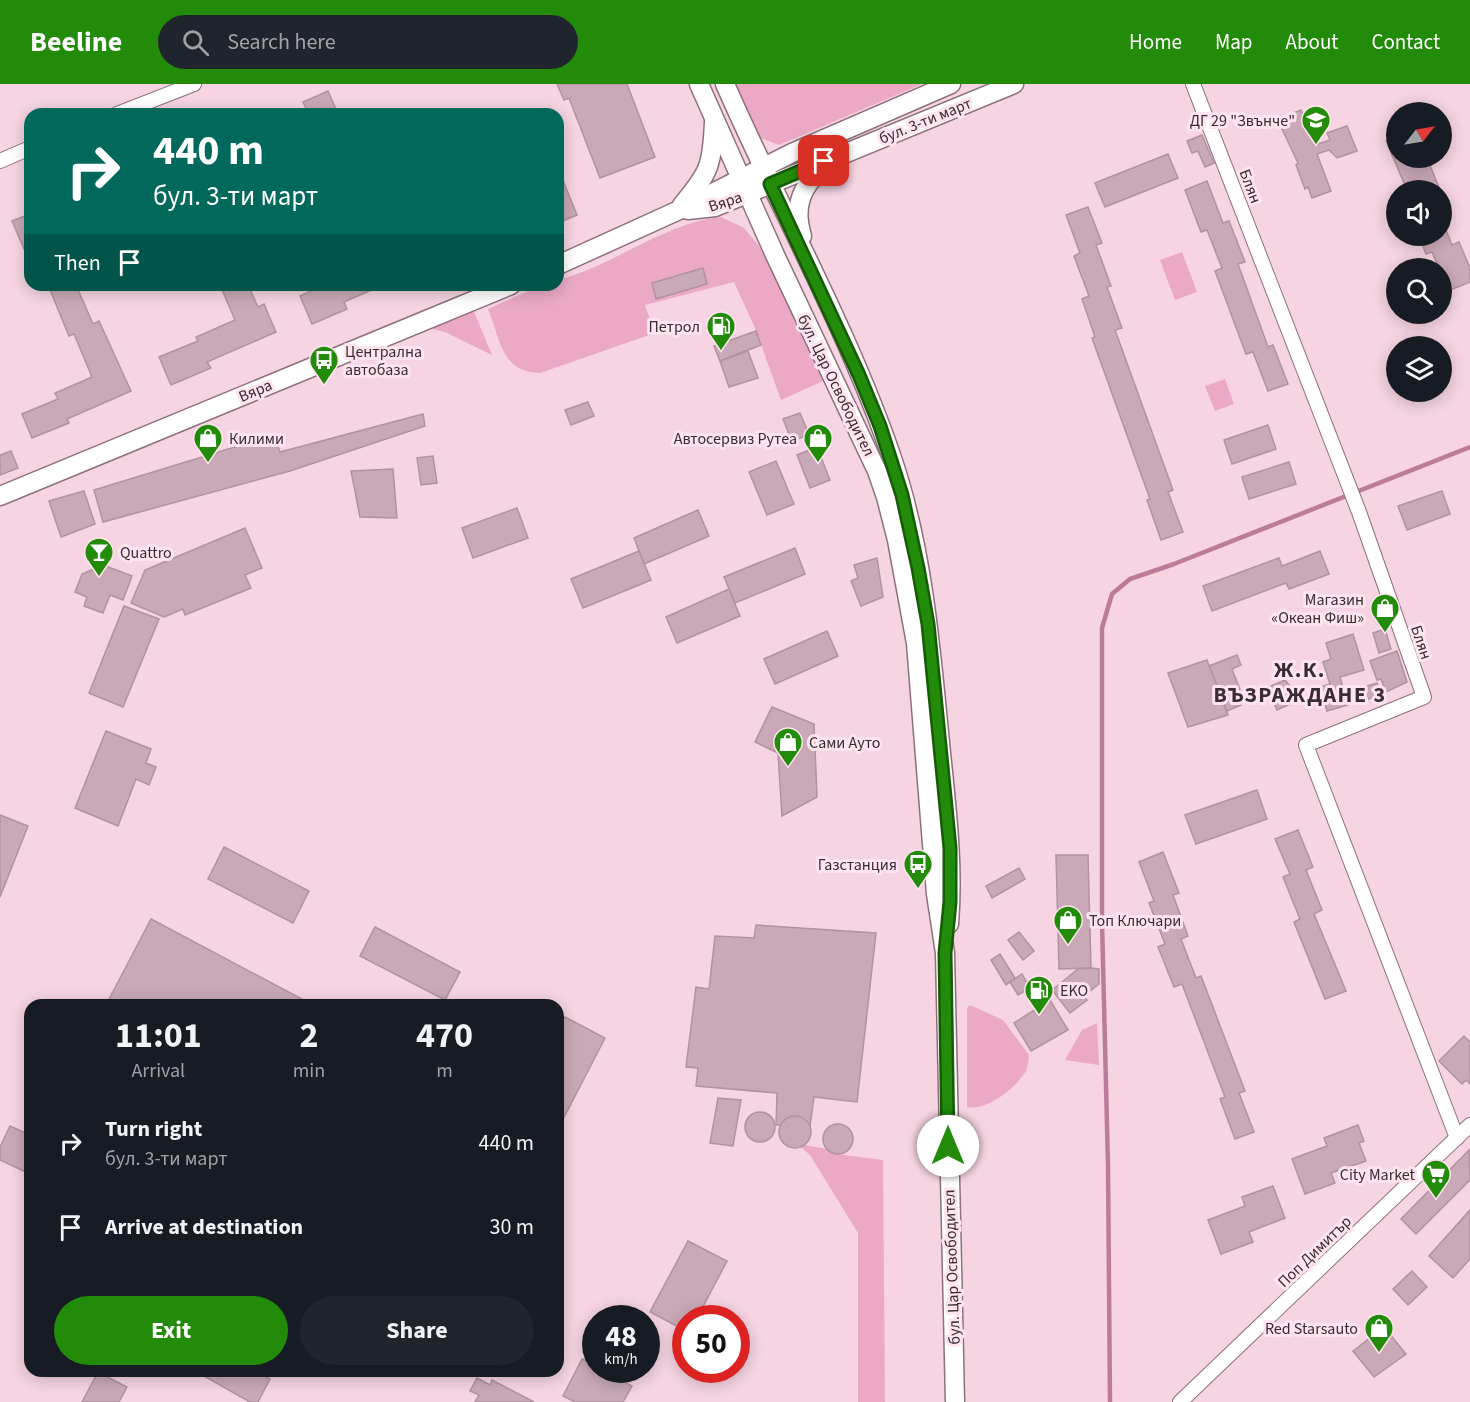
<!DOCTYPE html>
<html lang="en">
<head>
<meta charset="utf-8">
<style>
	body { margin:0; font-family:"Source Sans 3",sans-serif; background:#20242c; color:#f1f3f6; height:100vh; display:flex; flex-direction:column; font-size:22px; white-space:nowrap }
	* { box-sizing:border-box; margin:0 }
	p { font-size:20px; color:#9ea1a6 }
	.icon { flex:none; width:33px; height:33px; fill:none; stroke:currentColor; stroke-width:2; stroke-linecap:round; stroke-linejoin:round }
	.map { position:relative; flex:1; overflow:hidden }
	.drawer { position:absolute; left:24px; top:915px; width:540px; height:378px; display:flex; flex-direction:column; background:#171b24; border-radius:18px; box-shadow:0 3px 15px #0003 }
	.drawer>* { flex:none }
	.top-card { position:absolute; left:24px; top:24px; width:540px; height:183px; border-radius:18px; box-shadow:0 3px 15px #0003; background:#00695c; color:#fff; overflow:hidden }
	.needle { width:39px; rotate:59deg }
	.controls { position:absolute; left:1386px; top:18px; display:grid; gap:12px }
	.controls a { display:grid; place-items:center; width:66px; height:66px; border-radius:50%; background:#171b24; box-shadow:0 3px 15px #0003; font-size:30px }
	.speed { position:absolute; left:582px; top:1221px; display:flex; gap:12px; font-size:30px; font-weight:700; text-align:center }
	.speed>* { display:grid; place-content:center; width:78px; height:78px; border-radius:50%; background:#171b24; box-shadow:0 3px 15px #0003; line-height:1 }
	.speed small { font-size:15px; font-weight:400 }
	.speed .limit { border:9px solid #d22; background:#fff; color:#111 }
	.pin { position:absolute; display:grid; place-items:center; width:51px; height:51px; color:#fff; margin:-26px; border-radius:12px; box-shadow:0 3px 9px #0006 }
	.me { position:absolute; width:66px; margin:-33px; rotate:0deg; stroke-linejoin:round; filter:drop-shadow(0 0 4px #0008) }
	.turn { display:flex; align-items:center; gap:21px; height:126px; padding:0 30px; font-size:27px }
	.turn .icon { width:78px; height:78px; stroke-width:2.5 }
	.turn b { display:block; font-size:42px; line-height:51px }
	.then { display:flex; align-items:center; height:57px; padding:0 30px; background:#0003; gap:12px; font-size:22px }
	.eta { display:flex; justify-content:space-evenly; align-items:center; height:102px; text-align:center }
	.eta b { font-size:36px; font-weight:700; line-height:42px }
	.action { display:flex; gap:12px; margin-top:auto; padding:12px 30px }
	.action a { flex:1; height:69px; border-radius:36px; background:#228c0a; color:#fff; font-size:24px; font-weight:700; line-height:69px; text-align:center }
	.action a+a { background:#20242c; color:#f1f3f6 }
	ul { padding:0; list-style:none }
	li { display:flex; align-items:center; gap:18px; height:84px; padding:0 30px }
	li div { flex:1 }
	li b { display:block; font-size:22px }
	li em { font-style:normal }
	header { display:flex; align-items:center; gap:36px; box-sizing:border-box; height:84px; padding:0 30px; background:#228c0a; color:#fff }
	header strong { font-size:28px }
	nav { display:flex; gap:33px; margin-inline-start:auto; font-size:21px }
	.search { width:420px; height:54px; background:#20242c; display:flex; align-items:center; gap:15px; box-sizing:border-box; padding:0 21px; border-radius:33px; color:#9ea1a6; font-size:22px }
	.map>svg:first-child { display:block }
</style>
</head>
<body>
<header>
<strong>Beeline</strong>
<div class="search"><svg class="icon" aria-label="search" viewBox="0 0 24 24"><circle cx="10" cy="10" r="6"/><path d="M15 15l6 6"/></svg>Search here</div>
<nav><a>Home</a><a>Map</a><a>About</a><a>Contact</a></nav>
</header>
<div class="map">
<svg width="1470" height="1318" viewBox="0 0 1470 1318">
	<rect width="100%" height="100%" fill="#f6d4e2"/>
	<g fill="#eba9c6">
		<polygon points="735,0 922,0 779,61 758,53"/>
		<path d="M721 133 744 144 764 168 823 297 781 316 755 244 734 198 645 221 655 249 540 289C501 288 501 257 488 225L542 201H558V196C613 182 664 139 721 133Z"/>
		<polygon points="1182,168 1197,208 1175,216 1160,176"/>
		<polygon points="472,223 492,271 445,248 421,242"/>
		<polygon points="1225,295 1234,320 1215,327 1205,302"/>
		<path d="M970 921 1003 936 1029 971C1028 977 1028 986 1024 990 1013 1006 986 1027 967 1023V924Z"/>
		<polygon points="1097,939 1099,981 1065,976 1082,946"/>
		<polygon points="805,1061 826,1065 835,1070 883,1076 885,1318 858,1318 858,1149 810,1071 801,1063"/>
	</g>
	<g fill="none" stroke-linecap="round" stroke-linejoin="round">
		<polyline stroke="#bc7c99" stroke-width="4.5" points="1110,1318 1108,1082 1102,838 1102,544 1112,510 1130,495 1174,480 1470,363"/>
	</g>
	<g fill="#c9a9b7" stroke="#b1929f" stroke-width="1.5">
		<polygon points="557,0 627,0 655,73 600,94 569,14 564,16"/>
		<polygon points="328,7 338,30 309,30 303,18"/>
		<polygon points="1301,26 1315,61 1330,56 1327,49 1347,42 1357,67 1337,74 1329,66 1317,70 1331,107 1312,114 1308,103 1305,105 1296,81 1298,79 1282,45 1285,44 1281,34"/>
		<polygon points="1202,51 1214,79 1205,83 1198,67 1192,69 1187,57"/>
		<polygon points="1396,53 1396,74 1427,74 1440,106 1407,106 1386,57"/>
		<polygon points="1168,70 1178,94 1105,123 1095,99"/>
		<polygon points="558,84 577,131 558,139"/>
		<polygon points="1207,97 1223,139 1229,137 1245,178 1238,180 1268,263 1273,261 1288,300 1268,307 1253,268 1246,270 1215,187 1222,184 1207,146 1201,148 1185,106"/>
		<polygon points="1088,123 1102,159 1096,161 1111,202 1107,203 1122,244 1115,246 1173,406 1168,408 1183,448 1161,456 1147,416 1150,415 1092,254 1095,253 1082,215 1089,212 1074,172 1080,169 1066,131"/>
		<polygon points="30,130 30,179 12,137"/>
		<polygon points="1442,136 1452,161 1459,158 1470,184 1470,198 1448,207 1442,184 1439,184 1432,168 1426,170 1419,152 1442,152"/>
		<polygon points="703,184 707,200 656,215 652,199"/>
		<polygon points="48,201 76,201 93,240 99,237 131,307 67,335 69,339 32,354 22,330 58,315 55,309 92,293 74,250 69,252"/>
		<polygon points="220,201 248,201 258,223 264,220 276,248 207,278 211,284 171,301 159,273 198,257 196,253 235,236"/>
		<polygon points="324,201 383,201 344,218 347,225 312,240 300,212"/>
		<polygon points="756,247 761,261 720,277 714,262"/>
		<polygon points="748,267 758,294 729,303 720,277"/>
		<polygon points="588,318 594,332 571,341 565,326"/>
		<polygon points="800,329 809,350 792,358 783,335"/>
		<polygon points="423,330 425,342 290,387 103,438 94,406 274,351 280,368"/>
		<polygon points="1268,341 1276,365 1232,380 1224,356"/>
		<polygon points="817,363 830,396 810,404 797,371"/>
		<polygon points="11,367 18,384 0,391 0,371"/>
		<polygon points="433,372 437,399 421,401 417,374"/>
		<polygon points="776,377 794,420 767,431 749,388"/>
		<polygon points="1289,378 1296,400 1249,415 1242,393"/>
		<polygon points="393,385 397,434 360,433 351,387"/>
		<polygon points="84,407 95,440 61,453 49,417"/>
		<polygon points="1442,407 1450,430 1407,446 1398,422"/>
		<polygon points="517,424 528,454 473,474 462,444"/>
		<polygon points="698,426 709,452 644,480 634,454"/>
		<polygon points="245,444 262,484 245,491 251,504 185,531 183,525 164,533 131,519 145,486"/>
		<polygon points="795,464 805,490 735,519 724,493"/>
		<polygon points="639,467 651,496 583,524 571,495"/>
		<polygon points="1320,467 1329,490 1289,505 1286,499 1212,527 1203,502 1279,474 1282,482"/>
		<polygon points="877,474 883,513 861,522 851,497 858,494 854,481"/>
		<polygon points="103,481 132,492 123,516 110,511 103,529 84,522 87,513 75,508 82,490"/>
		<polygon points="729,505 740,532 677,559 666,533"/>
		<polygon points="124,522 159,535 123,623 89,609"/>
		<polygon points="1385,545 1391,565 1379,569 1373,549"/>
		<polygon points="827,547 838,572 775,600 764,575"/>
		<polygon points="1353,550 1364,586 1340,593 1348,621 1327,627 1320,603 1330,600 1323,578 1331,575 1326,559"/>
		<polygon points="1397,567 1407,598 1386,608 1381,595 1377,596 1370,577"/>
		<polygon points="1237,571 1241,581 1232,585 1242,611 1237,612 1241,621 1227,627 1209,582"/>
		<polygon points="1207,576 1228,631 1188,643 1168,589"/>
		<polygon points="1285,596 1295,608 1291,610 1295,618 1277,626 1267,604"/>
		<polygon points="1377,599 1382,612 1358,617 1355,606"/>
		<polygon points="772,623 814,640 817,713 782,732 778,669 755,658"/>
		<polygon points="106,647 151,665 146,679 156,683 149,701 136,695 118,742 75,724"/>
		<polygon points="1257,706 1267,735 1196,760 1185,731"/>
		<polygon points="0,731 28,742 0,813"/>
		<polygon points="1298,746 1313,783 1306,786 1322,826 1314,830 1346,907 1325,915 1294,838 1300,835 1283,793 1290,790 1275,755"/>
		<polygon points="224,763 309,807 293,839 208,795"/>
		<polygon points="1163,768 1179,809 1173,811 1188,852 1181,855 1196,894 1201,892 1245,1007 1239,1009 1254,1048 1235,1055 1220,1015 1225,1013 1182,900 1174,903 1158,863 1165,860 1149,819 1154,817 1139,778"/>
		<polygon points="1056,771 1088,771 1091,884 1059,885"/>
		<polygon points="1019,784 1025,795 992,814 986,802"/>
		<polygon points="151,835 313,921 106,921"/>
		<polygon points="756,841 876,849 857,1018 814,1013 810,1042 798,1032 788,1034 781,1041 776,1041 777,1009 696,1002 698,984 686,983 696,903 709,905 715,852 754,854"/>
		<polygon points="375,843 460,888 445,916 360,872"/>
		<polygon points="1019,848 1034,867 1023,876 1008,856"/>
		<polygon points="1000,870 1015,894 1006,901 991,876"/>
		<polygon points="1091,884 1099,885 1099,900 1084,912 1087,916 1070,929 1052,906 1078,885"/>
		<polygon points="1022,890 1030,904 1018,911 1010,898"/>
		<polygon points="1050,916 1068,946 1031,967 1014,939"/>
		<polygon points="565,933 605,954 558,1045 558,946"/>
		<polygon points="1464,952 1470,958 1470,1000 1466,996 1462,1000 1439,977"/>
		<polygon points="718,1014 741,1016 733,1062 710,1059"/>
		<circle cx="760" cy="1043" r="15"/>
		<circle cx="795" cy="1048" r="16"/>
		<circle cx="838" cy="1055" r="15"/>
		<polygon points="1358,1041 1364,1057 1359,1059 1366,1077 1331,1089 1335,1099 1305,1110 1292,1075 1327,1062 1324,1054"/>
		<polygon points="10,1042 30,1051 25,1062 30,1064 30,1090 0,1076 0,1063"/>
		<polygon points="1469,1066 1470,1096 1416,1150 1401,1135"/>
		<polygon points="1273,1102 1285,1134 1249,1148 1253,1158 1221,1170 1208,1136 1245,1122 1242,1113"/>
		<polygon points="1470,1126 1470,1175 1453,1194 1429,1172"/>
		<polygon points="688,1157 727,1177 697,1234 686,1234 686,1247 650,1228"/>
		<polygon points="1412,1187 1427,1203 1408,1221 1393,1205"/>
		<polygon points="1384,1243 1406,1270 1374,1293 1353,1267"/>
		<polygon points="582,1275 596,1282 596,1286 602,1286 632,1302 623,1318 575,1318 563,1312"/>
		<polygon points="195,1287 255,1287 270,1295 258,1318 250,1318"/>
		<polygon points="98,1288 127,1303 119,1318 82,1318"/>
		<polygon points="477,1294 490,1301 492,1296 534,1318 475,1318 479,1311 470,1307"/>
	</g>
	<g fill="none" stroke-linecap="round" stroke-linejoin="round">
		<g stroke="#8e707d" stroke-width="16">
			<g id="street">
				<polyline points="1193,0 1359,428 1424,613 1306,661 1457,1054"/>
				<polyline points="117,30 194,0"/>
				<polyline points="0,77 30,64"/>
				<polyline points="1180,1318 1470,1041"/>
			</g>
		</g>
		<g stroke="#8e707d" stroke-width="21">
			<g id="secondary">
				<polyline points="699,0 775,171 877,387 886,413 897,456 916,559 936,810 945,869 955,1318"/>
				<path d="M725 0C780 126 849 247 893 377 923 467 931 565 940 659 946 719 954 780 949 840"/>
				<path d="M682 121C710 88 712 81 714 38"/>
				<polyline points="688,126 715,123 1014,0"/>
				<path d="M802 152C793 123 801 101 825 83"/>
				<polyline points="558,181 677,127 792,69 951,0"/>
				<polyline points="0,412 511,201"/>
			</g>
		</g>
		<use href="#street" stroke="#fff" stroke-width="14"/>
		<use href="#secondary" stroke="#fff" stroke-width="18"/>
	</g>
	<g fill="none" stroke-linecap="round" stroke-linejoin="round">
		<g stroke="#165b06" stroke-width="15">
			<polyline id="route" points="824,77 770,100 859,291 880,342 902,411 918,484 928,540 950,764 950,818 945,869 948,1062"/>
		</g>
		<use href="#route" stroke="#228c0a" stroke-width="10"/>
	</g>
	<defs>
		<g id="school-pin" transform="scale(1.5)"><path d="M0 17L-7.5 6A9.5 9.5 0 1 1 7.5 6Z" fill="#228c0a" stroke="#ffe4ef"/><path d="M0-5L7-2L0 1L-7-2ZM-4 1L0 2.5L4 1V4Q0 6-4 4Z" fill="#fff"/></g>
		<g id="fuel-pin" transform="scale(1.5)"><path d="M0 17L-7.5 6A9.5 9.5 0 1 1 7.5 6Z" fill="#228c0a" stroke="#ffe4ef"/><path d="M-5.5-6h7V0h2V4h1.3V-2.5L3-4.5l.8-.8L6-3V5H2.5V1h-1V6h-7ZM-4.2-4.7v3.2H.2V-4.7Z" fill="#fff"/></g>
		<g id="bus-pin" transform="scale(1.5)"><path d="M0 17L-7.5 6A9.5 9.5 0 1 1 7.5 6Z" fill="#228c0a" stroke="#ffe4ef"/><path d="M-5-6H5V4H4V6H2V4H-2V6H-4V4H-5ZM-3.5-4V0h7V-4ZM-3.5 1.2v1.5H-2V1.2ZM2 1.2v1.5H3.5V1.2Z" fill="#fff"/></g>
		<g id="shop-pin" transform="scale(1.5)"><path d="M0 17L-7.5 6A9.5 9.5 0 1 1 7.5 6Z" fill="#228c0a" stroke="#ffe4ef"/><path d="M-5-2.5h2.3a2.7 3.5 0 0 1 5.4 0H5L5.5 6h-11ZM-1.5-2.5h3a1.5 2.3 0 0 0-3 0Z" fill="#fff"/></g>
		<g id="bar-pin" transform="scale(1.5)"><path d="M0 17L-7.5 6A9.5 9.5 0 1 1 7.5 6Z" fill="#228c0a" stroke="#ffe4ef"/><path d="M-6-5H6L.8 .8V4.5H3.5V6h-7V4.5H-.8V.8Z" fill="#fff"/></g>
		<g id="supermarket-pin" transform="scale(1.5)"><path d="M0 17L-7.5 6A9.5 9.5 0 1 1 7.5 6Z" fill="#228c0a" stroke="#ffe4ef"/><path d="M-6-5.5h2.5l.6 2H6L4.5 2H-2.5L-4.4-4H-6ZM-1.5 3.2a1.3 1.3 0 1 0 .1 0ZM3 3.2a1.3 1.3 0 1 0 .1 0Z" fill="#fff"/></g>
	</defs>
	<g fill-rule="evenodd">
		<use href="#school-pin" x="1316" y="36"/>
		<use href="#fuel-pin" x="721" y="242"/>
		<use href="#bus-pin" x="324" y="276"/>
		<use href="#shop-pin" x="208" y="354"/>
		<use href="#shop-pin" x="818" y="354"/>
		<use href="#bar-pin" x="99" y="468"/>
		<use href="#shop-pin" x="1385" y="524"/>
		<use href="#shop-pin" x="788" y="658"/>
		<use href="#bus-pin" x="918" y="780"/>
		<use href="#shop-pin" x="1068" y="836"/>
		<use href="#fuel-pin" x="1039" y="906"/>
		<use href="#supermarket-pin" x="1436" y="1090"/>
		<use href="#shop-pin" x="1379" y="1244"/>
	</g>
	<g text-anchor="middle" stroke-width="6" stroke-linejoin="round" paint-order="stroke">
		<g font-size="16" fill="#392c32" stroke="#ffe4ef">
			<text transform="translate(925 36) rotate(-22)" y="6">бул. 3-ти март</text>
			<text transform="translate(1251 102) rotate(69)" y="6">Блян</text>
			<text transform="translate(725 117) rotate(-18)" y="6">Вяра</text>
			<text transform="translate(837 301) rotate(64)" y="6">бул. Цар Освободител</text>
			<text transform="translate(255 306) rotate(-23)" y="6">Вяра</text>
			<text transform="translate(1422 558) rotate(71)" y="6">Блян</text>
			<text transform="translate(1314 1167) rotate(-44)" y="6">Поп Димитър</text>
			<text transform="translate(951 1183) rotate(-92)" y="6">бул. Цар Освободител</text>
		</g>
		<g font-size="16" fill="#392c32" stroke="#ffe4ef" text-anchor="end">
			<text x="1295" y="42">ДГ 29 "Звънче"</text>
			<text x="700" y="248">Петрол</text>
			<text x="345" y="273" text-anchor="start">Централна<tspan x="345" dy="18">автобаза</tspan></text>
			<text x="229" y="360" text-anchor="start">Килими</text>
			<text x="797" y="360">Автосервиз Рутеа</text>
			<text x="120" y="474" text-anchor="start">Quattro</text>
			<text x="1364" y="521">Магазин<tspan x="1364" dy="18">«Океан Фиш»</tspan></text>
			<text x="809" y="664" text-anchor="start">Сами Ауто</text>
			<text x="897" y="786">Газстанция</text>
			<text x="1089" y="842" text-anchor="start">Топ Ключари</text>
			<text x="1060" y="912" text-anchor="start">EKO</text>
			<text x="1415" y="1096">City Market</text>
			<text x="1358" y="1250">Red Starsauto</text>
		</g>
		<g font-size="22" font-weight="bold" letter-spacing="1.5" fill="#392c32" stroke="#ffe4ef">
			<text x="1300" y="593">Ж.К.<tspan x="1300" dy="25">ВЪЗРАЖДАНЕ 3</tspan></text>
		</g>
	</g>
</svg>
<div class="controls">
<a><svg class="needle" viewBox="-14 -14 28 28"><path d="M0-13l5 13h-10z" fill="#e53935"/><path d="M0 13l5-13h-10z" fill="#9ea1a6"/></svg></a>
<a><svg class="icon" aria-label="sound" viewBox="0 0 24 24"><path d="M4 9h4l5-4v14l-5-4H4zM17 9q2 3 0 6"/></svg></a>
<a><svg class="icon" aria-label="search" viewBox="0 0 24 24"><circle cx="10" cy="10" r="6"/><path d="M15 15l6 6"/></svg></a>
<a><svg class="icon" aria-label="layers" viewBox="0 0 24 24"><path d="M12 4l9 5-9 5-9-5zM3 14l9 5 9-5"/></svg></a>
</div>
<div class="speed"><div>48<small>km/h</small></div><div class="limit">50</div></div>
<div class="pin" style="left:824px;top:77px;background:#d93025"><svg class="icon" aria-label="arrive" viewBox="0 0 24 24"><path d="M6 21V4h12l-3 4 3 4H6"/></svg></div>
<svg class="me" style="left:948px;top:1062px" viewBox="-20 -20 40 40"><circle r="19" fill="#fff"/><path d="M0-13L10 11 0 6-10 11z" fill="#228c0a"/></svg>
<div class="top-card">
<div class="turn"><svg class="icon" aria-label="right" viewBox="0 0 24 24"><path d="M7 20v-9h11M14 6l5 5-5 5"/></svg><div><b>440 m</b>бул. 3-ти март</div></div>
<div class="then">Then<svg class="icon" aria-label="arrive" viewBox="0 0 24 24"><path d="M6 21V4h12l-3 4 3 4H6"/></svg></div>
</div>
<section class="drawer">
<div class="eta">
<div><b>11:01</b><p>Arrival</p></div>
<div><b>2</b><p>min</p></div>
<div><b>470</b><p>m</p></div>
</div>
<ul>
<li><svg class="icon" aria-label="right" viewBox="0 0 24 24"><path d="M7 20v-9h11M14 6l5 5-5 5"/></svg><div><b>Turn right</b><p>бул. 3-ти март</p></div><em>440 m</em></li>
<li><svg class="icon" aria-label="arrive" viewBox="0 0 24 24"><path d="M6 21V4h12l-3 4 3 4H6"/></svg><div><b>Arrive at destination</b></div><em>30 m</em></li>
</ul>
<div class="action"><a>Exit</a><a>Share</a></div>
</section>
</div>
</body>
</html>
